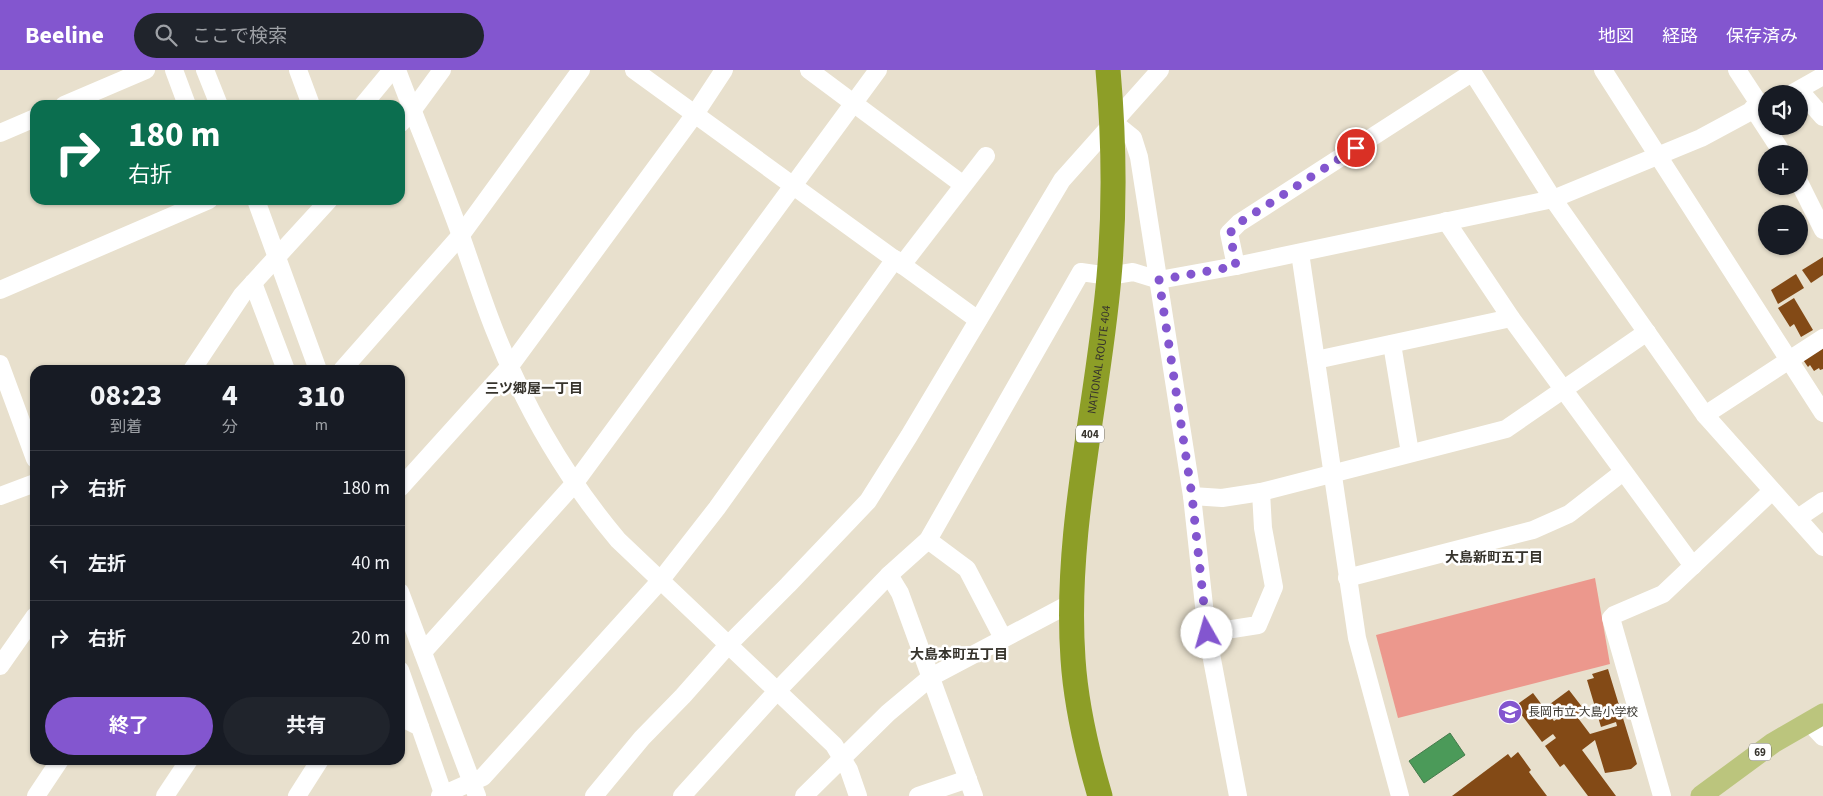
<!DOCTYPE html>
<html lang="ja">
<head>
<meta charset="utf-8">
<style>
	body { margin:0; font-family:"Source Sans 3","Noto Sans JP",sans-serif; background:#20242c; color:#f1f3f6; height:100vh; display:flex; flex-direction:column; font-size:19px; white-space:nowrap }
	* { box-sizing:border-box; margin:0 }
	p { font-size:16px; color:#9ea1a6 }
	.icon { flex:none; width:28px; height:28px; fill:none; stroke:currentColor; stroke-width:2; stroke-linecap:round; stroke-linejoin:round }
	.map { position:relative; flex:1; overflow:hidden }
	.details { position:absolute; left:30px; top:295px; width:375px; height:400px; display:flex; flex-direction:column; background:#171b24; border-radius:15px; box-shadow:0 1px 4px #0004 }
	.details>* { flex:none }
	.banner { position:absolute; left:30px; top:30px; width:375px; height:105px; border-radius:15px; box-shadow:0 1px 4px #0004; background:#0b6e4f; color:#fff; overflow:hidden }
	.controls { position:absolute; left:1758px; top:15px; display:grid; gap:10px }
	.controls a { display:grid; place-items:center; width:50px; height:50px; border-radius:50%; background:#171b24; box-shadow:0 1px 4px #0004; font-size:25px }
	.pin { position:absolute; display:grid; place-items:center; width:42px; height:42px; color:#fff; margin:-21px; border:2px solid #fff; border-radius:50%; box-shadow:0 1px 5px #0007 }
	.me { position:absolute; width:55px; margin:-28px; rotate:353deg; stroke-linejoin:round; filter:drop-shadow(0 0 4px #0008) }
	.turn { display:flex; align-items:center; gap:18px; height:105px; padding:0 15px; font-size:22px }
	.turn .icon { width:65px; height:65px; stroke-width:2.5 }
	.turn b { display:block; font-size:35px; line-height:42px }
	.eta { display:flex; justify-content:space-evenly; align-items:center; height:85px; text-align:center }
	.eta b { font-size:30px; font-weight:700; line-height:35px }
	.action { display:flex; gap:10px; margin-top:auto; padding:10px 15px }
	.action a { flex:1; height:58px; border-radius:30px; background:#8356cf; color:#fff; font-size:20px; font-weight:700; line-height:58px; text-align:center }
	.action a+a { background:#20242c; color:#f1f3f6 }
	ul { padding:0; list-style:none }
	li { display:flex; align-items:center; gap:15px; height:75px; padding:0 15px; border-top:1px solid #363941 }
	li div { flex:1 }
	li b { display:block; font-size:19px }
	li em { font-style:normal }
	header { display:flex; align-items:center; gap:30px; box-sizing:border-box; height:70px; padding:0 25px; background:#8356cf; color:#fff }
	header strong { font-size:24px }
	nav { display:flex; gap:28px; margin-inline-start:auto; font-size:18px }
	.search { width:350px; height:45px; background:#20242c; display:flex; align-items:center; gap:12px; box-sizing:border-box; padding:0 18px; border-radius:28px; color:#9ea1a6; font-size:19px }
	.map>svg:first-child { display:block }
</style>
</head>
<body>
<header>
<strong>Beeline</strong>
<div class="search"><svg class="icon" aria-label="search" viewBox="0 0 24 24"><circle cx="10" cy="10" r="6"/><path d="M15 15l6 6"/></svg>ここで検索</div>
<nav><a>地図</a><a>経路</a><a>保存済み</a></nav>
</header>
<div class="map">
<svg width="1823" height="726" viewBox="0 0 1823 726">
	<rect width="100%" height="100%" fill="#e8e0cd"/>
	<polygon fill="#ec988d" points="1595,508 1610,594 1398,648 1376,565"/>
	<polygon fill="#4b9a59" stroke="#457b4c" points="1450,663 1465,685 1424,713 1409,691"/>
	<g fill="#834a16">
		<polygon points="1823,187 1823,205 1811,213 1802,200"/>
		<polygon points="1796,204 1804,218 1778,234 1771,220"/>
		<polygon points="1794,228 1813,260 1801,267 1794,254 1790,257 1778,238"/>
		<polygon points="1823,268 1823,299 1820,300 1819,298 1814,301 1810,295 1808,297 1799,284"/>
		<polygon points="1608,599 1637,694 1631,699 1605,703 1595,670 1582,680 1616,726 1588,726 1564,694 1560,697 1545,676 1556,668 1553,664 1542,672 1515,636 1533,623 1554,651 1560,647 1550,634 1569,620 1586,642 1578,648 1590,664 1617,656 1616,652 1601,657 1587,610 1594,608 1592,604"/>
		<polygon points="1518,682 1531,700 1529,702 1547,726 1452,726 1508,684 1511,688"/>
	</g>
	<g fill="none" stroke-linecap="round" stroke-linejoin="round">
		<g stroke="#fff" stroke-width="18">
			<polyline points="174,0 187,35"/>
			<polyline points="205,0 219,35"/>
			<polyline points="298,0 311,35"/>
			<path d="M397 0C418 56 441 110 461 166 472 197 482 229 494 259 524 336 565 407 618 470L834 675 849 700 858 726"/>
			<polyline points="634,0 978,250"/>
			<polyline points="809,0 962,114"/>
			<polyline points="1471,0 1553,129 1705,345 1823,477"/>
			<polyline points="1603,0 1823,343"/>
			<polyline points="1737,0 1760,35"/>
			<polyline points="1800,21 1823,47"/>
			<polyline points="1791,24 1823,6"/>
			<polyline points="64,35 146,0"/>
			<polyline points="363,35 392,0"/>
			<polyline points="1753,38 1783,84"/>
			<polyline points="1112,51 1133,68 1139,87 1192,426 1207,563 1238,726"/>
			<polyline points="400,54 412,41 442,0"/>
			<polyline points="0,63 35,48"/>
			<polyline points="1799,112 1823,160"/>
			<polyline points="256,130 318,300"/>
			<polyline points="1446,151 1511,248 1693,496"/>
			<polyline points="1300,183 1357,568 1400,726"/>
			<polyline points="902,195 986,86"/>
			<polyline points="1236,196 1229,163 1239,153 1473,2"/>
			<polyline points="253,213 286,300"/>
			<polyline points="0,220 209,130"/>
			<polyline points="1392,274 1410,383"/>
			<polyline points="1316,290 1511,248"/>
			<polyline points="0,294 35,389"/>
			<polyline points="192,300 242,225 329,130"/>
			<polyline points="342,300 461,165 581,0"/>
			<polyline points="1705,345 1823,268"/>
			<polyline points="400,418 510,296 695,44 724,0"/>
			<polyline points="0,426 35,413"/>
			<polyline points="1192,426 1222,428 1261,422 1506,359 1647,262"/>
			<polyline points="1798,448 1823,431"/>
			<polyline points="928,470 967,499 1003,568"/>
			<polyline points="889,505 900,523 974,726"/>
			<polyline points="1347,508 1533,460 1569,444 1623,402"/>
			<polyline points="400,522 477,726"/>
			<polyline points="1207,563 1258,555 1274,517 1263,458 1261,422"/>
			<polyline points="423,582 574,414 878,0"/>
			<polyline points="0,596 35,546"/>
			<polyline points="400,600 420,657"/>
			<polyline points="400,647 420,657 444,726"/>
			<polyline points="1809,652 1823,667"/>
			<polyline points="36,726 60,690"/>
			<polyline points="165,726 189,690"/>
			<polyline points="297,726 320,690"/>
			<polyline points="440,726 483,707 660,511 717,438 895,189"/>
			<polyline points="594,726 642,668 683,626 729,574 788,515 868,431 909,366 1062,110 1160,0"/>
			<polyline points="682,726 777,621 889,505 928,470 1081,202 1109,206 1133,202 1159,210 1236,196 1553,129 1701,68 1766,33"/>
			<polyline points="804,726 888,643 931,607 1071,533"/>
			<polyline points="918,726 968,709"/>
			<polyline points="1662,726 1611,548 1614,545 1663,524 1772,421"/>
		</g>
		<polyline stroke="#bbc57d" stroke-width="21" points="1701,726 1773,673 1823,644"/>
		<path stroke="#8d9e27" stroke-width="25" id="s1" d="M1100 726C1087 682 1076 635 1073 589 1064 461 1098 334 1109 207 1115 139 1114 68 1108 0"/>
	</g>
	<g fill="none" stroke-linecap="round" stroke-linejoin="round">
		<polyline stroke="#8356cf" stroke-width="9" stroke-dasharray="0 16.2" points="1207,563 1192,426 1159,210 1236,196 1230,163 1239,153 1356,78"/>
	</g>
	<defs>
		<g id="school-disc" transform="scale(1.25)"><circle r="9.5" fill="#8356cf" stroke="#fff"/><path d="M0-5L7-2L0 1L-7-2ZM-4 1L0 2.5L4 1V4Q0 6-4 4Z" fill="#fff"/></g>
	</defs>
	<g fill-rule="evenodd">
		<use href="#school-disc" x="1510" y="642"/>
	</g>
	<g text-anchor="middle" stroke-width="5" stroke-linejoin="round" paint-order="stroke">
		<g fill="#fff" stroke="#73716c" stroke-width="1">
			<rect x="1076" y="355.5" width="28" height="17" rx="4"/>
			<rect x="1749" y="673.5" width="22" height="17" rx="4"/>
		</g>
		<g font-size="11" font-weight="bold" fill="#37342d">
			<text x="1090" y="368">404</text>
			<text x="1760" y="686">69</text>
		</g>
		<g font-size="12" fill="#37342d" stroke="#fff">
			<text dy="4" stroke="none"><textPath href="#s1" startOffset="441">NATIONAL ROUTE 404</textPath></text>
		</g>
		<g font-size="12" fill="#37342d" stroke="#fff" text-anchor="start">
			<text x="1528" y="646">長岡市立 大島小学校</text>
		</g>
		<g font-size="14" font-weight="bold" fill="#37342d" stroke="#fff">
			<text x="534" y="323">三ツ郷屋一丁目</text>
			<text x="1494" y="492">大島新町五丁目</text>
			<text x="959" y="589">大島本町五丁目</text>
		</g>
	</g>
</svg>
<div class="controls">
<a><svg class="icon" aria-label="sound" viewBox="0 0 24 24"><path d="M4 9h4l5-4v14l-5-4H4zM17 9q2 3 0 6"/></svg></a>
<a>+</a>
<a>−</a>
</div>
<div class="pin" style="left:1356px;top:78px;background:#d93025"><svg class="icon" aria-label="arrive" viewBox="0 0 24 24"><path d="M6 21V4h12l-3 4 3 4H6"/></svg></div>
<svg class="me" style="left:1207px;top:563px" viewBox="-20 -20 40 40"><circle r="19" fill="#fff"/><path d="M0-13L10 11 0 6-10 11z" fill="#8356cf"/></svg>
<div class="banner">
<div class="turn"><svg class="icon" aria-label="right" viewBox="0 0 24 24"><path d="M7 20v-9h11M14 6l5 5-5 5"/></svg><div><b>180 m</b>右折</div></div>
</div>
<section class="details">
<div class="eta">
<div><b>08:23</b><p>到着</p></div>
<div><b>4</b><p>分</p></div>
<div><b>310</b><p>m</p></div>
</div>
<ul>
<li><svg class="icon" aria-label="right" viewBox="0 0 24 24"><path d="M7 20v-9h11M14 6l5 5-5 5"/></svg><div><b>右折</b></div><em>180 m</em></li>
<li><svg class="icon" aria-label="left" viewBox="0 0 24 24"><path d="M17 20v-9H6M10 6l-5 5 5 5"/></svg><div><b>左折</b></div><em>40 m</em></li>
<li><svg class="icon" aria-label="right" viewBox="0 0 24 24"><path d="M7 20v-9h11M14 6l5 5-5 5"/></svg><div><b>右折</b></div><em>20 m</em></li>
</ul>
<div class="action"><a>終了</a><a>共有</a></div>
</section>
</div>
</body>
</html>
